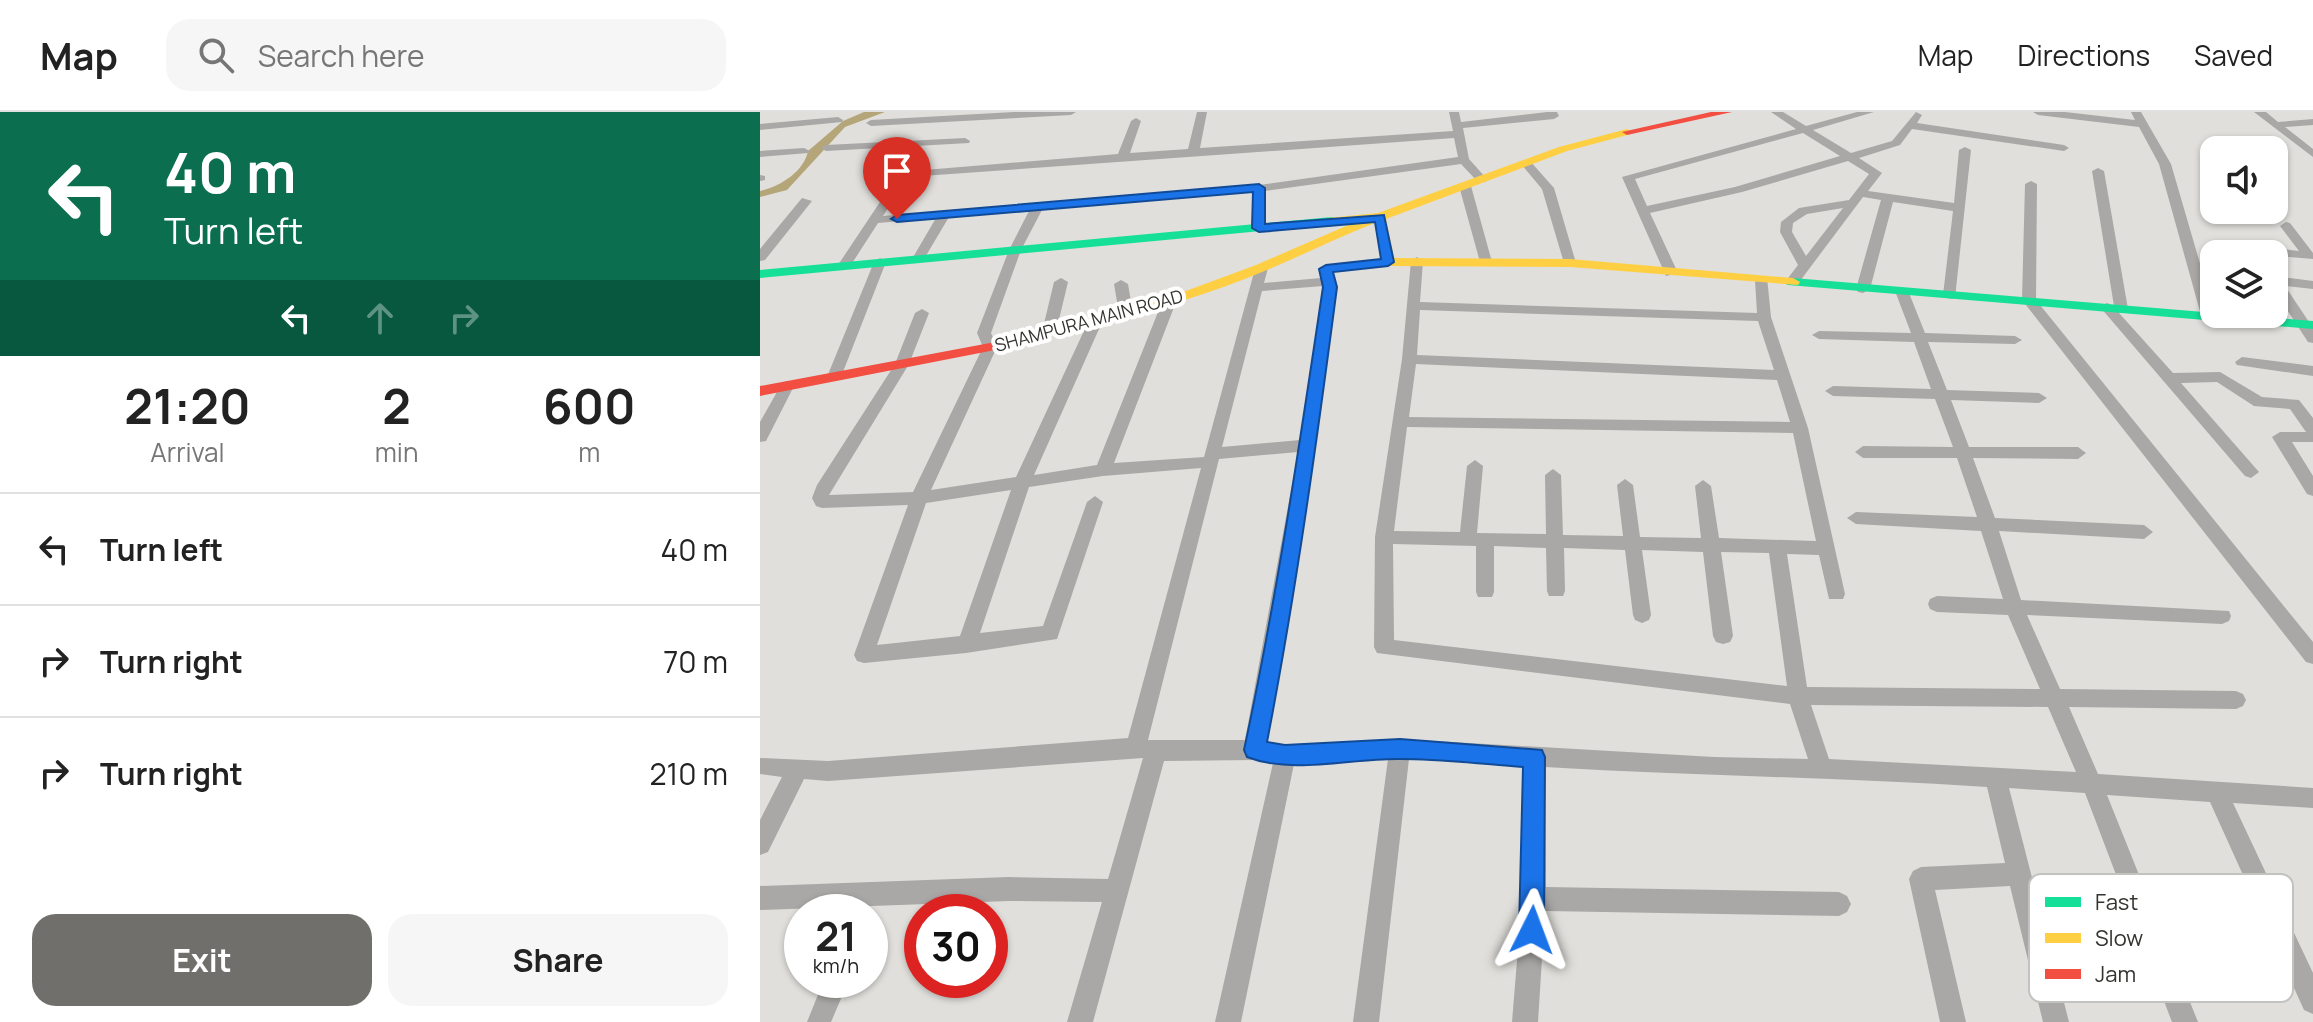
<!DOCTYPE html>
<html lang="en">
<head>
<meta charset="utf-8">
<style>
	body { margin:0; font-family:Manrope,sans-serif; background:#f6f6f6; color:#222; height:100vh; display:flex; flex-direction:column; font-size:30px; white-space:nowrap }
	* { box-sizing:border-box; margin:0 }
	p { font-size:26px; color:#767676 }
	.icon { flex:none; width:44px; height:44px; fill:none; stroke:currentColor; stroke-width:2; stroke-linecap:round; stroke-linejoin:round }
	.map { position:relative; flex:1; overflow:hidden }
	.panel { display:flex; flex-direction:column; background:#fff; width:760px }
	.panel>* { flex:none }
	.hud { background:#0b6e4f; color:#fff; overflow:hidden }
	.tools { position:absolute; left:1440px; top:24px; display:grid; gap:16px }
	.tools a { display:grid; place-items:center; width:88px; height:88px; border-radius:16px; background:#fff; box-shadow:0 2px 6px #0004; font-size:40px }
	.speed { position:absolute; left:24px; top:782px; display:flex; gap:16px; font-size:40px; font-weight:700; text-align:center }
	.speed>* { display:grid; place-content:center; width:104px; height:104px; border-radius:50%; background:#fff; box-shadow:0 2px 6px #0004; line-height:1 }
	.speed small { font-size:20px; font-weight:400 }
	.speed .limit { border:12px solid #d22; background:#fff; color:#111 }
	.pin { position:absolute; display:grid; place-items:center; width:68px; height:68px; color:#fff; margin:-82px -34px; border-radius:50% 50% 50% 0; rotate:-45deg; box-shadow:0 0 8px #0007 }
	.pin .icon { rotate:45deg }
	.me { position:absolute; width:88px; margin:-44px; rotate:3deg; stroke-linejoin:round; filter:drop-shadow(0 0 6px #0008) }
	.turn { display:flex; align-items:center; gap:28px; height:168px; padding:0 32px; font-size:36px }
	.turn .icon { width:104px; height:104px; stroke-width:2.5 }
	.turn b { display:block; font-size:56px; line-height:68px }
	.lanes { display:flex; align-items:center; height:76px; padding:0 32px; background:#0003; justify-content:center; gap:40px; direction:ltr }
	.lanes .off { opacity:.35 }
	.eta { display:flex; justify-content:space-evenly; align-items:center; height:136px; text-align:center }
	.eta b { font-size:48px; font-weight:700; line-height:56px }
	.button { display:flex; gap:16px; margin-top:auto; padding:16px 32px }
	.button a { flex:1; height:92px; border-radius:24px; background:#706f6b; color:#fff; font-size:32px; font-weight:700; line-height:92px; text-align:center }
	.button a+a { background:#f6f6f6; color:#222 }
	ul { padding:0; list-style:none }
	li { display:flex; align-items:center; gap:24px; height:112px; padding:0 32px; border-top:2px solid #e0e0e0 }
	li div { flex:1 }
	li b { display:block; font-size:30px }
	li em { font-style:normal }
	header { display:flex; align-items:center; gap:48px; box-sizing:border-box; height:112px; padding:0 40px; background:#fff; border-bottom:2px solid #e0e0e0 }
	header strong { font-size:38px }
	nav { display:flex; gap:44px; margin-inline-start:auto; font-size:28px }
	.search { width:560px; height:72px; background:#f6f6f6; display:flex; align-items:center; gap:20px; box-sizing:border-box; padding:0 28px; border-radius:24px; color:#767676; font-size:30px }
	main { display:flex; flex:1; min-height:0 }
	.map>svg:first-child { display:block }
</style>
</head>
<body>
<header>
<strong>Map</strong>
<div class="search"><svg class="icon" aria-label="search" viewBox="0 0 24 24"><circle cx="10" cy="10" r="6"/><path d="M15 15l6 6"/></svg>Search here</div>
<nav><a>Map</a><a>Directions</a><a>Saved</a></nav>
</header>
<main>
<section class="panel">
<div class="hud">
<div class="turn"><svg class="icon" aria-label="left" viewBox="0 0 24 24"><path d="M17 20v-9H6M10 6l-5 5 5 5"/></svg><div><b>40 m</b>Turn left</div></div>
<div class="lanes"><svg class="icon" aria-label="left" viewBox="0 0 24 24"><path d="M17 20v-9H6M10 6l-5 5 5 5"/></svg><svg class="icon off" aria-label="ahead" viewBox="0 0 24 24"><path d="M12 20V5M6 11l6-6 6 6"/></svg><svg class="icon off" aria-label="right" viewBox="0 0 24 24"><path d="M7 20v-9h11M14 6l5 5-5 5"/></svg></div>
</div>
<div class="eta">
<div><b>21:20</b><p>Arrival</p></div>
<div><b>2</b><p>min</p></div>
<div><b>600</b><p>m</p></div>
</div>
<ul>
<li><svg class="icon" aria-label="left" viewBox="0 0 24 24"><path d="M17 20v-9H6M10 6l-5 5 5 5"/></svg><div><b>Turn left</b></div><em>40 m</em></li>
<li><svg class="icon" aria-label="right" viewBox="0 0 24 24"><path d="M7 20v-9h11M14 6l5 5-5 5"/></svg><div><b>Turn right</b></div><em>70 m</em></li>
<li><svg class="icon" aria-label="right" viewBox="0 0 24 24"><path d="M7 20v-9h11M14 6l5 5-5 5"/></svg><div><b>Turn right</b></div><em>210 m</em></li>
</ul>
<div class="button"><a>Exit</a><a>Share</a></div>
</section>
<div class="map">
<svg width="1553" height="910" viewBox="0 0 1553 910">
	<rect width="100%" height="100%" fill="#e0dfdb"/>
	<path fill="#b5a67a" d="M104 0H125L85 15 27 78 0 85V79C19 75 44 60 48 39L83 9Z"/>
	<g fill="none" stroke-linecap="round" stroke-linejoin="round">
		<g fill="#a9a8a6" fill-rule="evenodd">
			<polygon points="254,0 316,0 311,3 111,14 106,11 111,8"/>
			<path d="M437 0H447L440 36 693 19 689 0H699L701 10 787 0H797L799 4 794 7 703 16 709 47 726 66V70H718L701 52 505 79V116L499 120 493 116V80L282 98 261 138 231 221 237 235 171 378 256 365 329 208 336 204 343 208 274 363 337 353 402 190 409 186 416 190 354 351 444 345 496 153 508 156 504 171 561 166 559 157 566 153 633 147V153L628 154 573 160 577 175 556 333 506 630 525 633 640 627 954 645 1048 647 1030 592 617 541 614 535 615 425 642 247 651 149 657 145 663 149 660 190 997 201 995 168 997 165H1007L1011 205 1048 316 1085 482 1083 487H1069L1059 443 1027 442 1047 575 1280 577 1248 503 1177 500 1170 497 1168 492 1170 487 1177 484 1243 487 1221 419 1096 412 1087 406 1096 400 1217 405 1197 346H1103L1095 340 1103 334 1193 335 1175 287 1073 284 1065 279 1073 274 1171 277 1154 230 1059 227 1052 223 1059 219 1151 221 1135 179 1137 176H1147L1165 221 1255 224 1262 228 1255 232 1168 230 1187 278 1279 281 1287 286 1279 291 1191 288 1209 335H1318L1326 341 1318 347 1213 346 1235 406 1384 413 1393 420 1384 427 1239 419 1261 488 1469 499 1471 504 1469 509 1462 512 1267 503 1300 577 1476 579 1483 582 1486 588 1483 594 1476 597 1309 595 1338 662 1553 676V696L1473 691 1553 861V902L1544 898 1450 690 1347 683 1438 910H1412L1325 681 1249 676 1309 910H1283L1250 774 1175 778 1206 910H1180L1149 767 1153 759 1161 755 1245 751 1227 675C1079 665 932 664 785 655L786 775 1079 780 1087 784 1091 792 1087 800 1079 804 785 799 778 910H752L762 787 763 654 649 647 619 910H593L628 647 534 652 481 910H455L513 651 494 648 404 649 333 910H307L342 790 249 789 0 798V774L249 765 348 767 383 646 68 669 44 667 8 740 0 743V708L22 665 0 662V646L68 649 368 626 441 356 343 364 269 375 220 521 283 514 327 390 335 384 343 390 297 527 206 541 104 551 97 549 94 543 148 393 62 396 56 394 52 386 57 373 135 252 155 201 162 197 169 201 149 252 69 383 153 380 223 235 217 221 249 138 269 99 189 105 164 147 158 151 152 147 176 106 118 111 89 156H79L78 153 140 60 358 42 371 9 376 6 381 9 370 41 428 37ZM694 26 698 45 499 73 123 104 148 65ZM563 174 540 328 462 335 502 179ZM660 198 998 209 1014 258 657 243ZM656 252 1017 268 1030 310 649 305ZM647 315 1033 321 1056 429 959 426 951 374 943 368 935 374 941 426 880 425 873 373 865 367 857 373 863 424 803 423 801 363 793 357 785 363 786 422 717 421 723 354 715 348 707 354 700 420 634 419ZM538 340 485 628H388L459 347ZM251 378 200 524 117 533 166 391ZM633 432 716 434V480L718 485H732L734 480V434L786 436 787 479 789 484H803L805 479 804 436 865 438 873 503 875 508 882 511 889 508 891 503 882 438 943 440 953 524 956 530 963 532 970 530 973 524 961 440 1009 441 1027 574 634 528ZM1051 593 1288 595 1316 660 1069 647Z"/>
			<path d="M1011 0H1023L1046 14 1097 0H1114L1053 18 1091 41 1132 29 1156 0 1162 3 1157 11 1304 33 1309 36 1304 39 1152 17 1140 33 1099 46 1122 61 1108 79 1194 91 1199 38 1205 35 1211 38 1195 186 1190 187 1183 183 1193 99 1133 90 1110 177 1103 181 1098 180 1096 177 1121 88 1103 85 1037 173H1027L1025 170 1038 153 1020 120 1021 110 1039 96 1089 88 1109 62 1088 49 982 80 890 101 918 161 906 164 862 65 1036 17ZM1043 21 1080 44 975 75 887 94 875 67ZM1083 96 1046 144 1032 120 1033 111 1047 102Z"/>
			<polygon points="1273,0 1305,0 1375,8 1371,0 1381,0 1411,52 1455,203 1453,206 1443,206 1441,203 1399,52 1379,15 1278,3"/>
			<polygon points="1494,0 1506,0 1518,10 1553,7 1553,13 1525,15 1553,37 1553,45"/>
			<polygon points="78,5 83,8 82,10 0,18 0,12"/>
			<polygon points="205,26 210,29 209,31 66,39 61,36 66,33"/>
			<polygon points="44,36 50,39 48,41 0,45 0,39"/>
			<polygon points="762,49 770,49 794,76 816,151 815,154 804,151 782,77 762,53"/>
			<polygon points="1338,56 1344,59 1368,197 1359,201 1413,261 1460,260 1502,285 1539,288 1553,306 1553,330 1532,330 1553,364 1553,384 1547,382 1512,325 1520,320 1546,320 1530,297 1494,294 1457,270 1421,271 1499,360 1491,366 1485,364 1340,195 1347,191 1354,194 1332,59"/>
			<polygon points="0,63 5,64 5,68 0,69"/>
			<polygon points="1271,69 1277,72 1276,188 1553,530 1553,552 1546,550 1262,188 1265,72"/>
			<polygon points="705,71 711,74 732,150 731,153 720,150 699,74"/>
			<polygon points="42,86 52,89 5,148 0,149 0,137"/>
			<polygon points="1526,110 1530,111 1553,141 1553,147 1491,142 1489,138 1495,134 1539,139 1520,114"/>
			<polygon points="120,146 126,150 81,265 79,268 69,268 67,265 114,150"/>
			<polygon points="1514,164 1553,169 1553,177 1525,174 1553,216 1553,231 1548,230 1514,178"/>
			<polygon points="301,166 308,170 296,220 289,224 282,220 294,170"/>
			<polygon points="361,168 368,172 373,201 366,205 359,201 354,172"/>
			<polygon points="1482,245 1553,254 1553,264 1477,253 1475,250"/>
			<polygon points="27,269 34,274 6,329 0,330 0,310 22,271"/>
			<polygon points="64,868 89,868 71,910 47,910"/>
		</g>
		<g fill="#16e098" fill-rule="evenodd">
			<polygon points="572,105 576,106 576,112 0,166 0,158"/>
			<polygon points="1033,166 1553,209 1553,217 1028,173 1026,170"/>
		</g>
		<path fill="#ffcf43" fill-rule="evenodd" d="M867 17 872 20 871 22 807 39 626 107 634 146 810 147 1033 166 1040 170 1038 173 810 155 628 154 622 150 615 111C578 125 543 143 507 158 453 181 397 197 341 211L334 207 336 204 404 187 496 153 593 111 568 112V106L618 101 799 35Z"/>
		<g fill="#f24e42" fill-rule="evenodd">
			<polygon points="951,0 972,0 867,23 862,20"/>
			<polygon points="341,203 346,204 346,210 230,239 0,284 0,274 230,231"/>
		</g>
	</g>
	<path fill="#1a73e8" stroke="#114b97" stroke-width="2" d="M499 72 505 76V112L624 103 634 150 628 154 573 160 577 175C557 328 536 480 507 630L525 633 640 627 782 638 785 645 784 818 780 826 772 830 763 826 759 818 763 655C722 652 681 647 640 647 591 646 534 663 487 645L484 638C517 485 540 330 563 175L559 157 566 153 621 147 615 110 499 120 492 116 493 80 137 110 131 107 137 103Z"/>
	<g text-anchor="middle" stroke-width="8" stroke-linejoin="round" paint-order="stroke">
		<g font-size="18" fill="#34332f" stroke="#fff">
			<text transform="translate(329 209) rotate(-15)" y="6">SHAMPURA MAIN ROAD</text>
		</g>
	</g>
	<rect x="1269" y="762" width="264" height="128" rx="12" fill="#fff" stroke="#c2c2c1" stroke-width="2"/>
	<rect x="1285" y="785" width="36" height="10" fill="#16e098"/>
	<rect x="1285" y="821" width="36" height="10" fill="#ffcf43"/>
	<rect x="1285" y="857" width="36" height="10" fill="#f24e42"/>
	<g font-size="22" fill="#34332f">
		<text x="1335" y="798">Fast</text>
		<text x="1335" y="834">Slow</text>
		<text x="1335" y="870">Jam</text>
	</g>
</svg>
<div class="tools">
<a><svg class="icon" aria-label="sound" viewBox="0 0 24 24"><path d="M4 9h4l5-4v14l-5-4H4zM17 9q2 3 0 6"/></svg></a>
<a><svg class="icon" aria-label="layers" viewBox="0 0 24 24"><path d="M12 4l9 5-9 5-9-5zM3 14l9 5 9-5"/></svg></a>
</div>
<div class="speed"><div>21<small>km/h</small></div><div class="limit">30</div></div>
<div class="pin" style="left:137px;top:107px;background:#d93025"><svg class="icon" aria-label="arrive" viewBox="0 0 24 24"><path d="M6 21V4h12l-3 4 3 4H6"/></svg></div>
<svg class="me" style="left:772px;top:818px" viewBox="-20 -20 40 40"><path d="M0-17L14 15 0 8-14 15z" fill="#1a73e8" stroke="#fff" stroke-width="4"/></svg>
</div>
</main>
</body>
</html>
